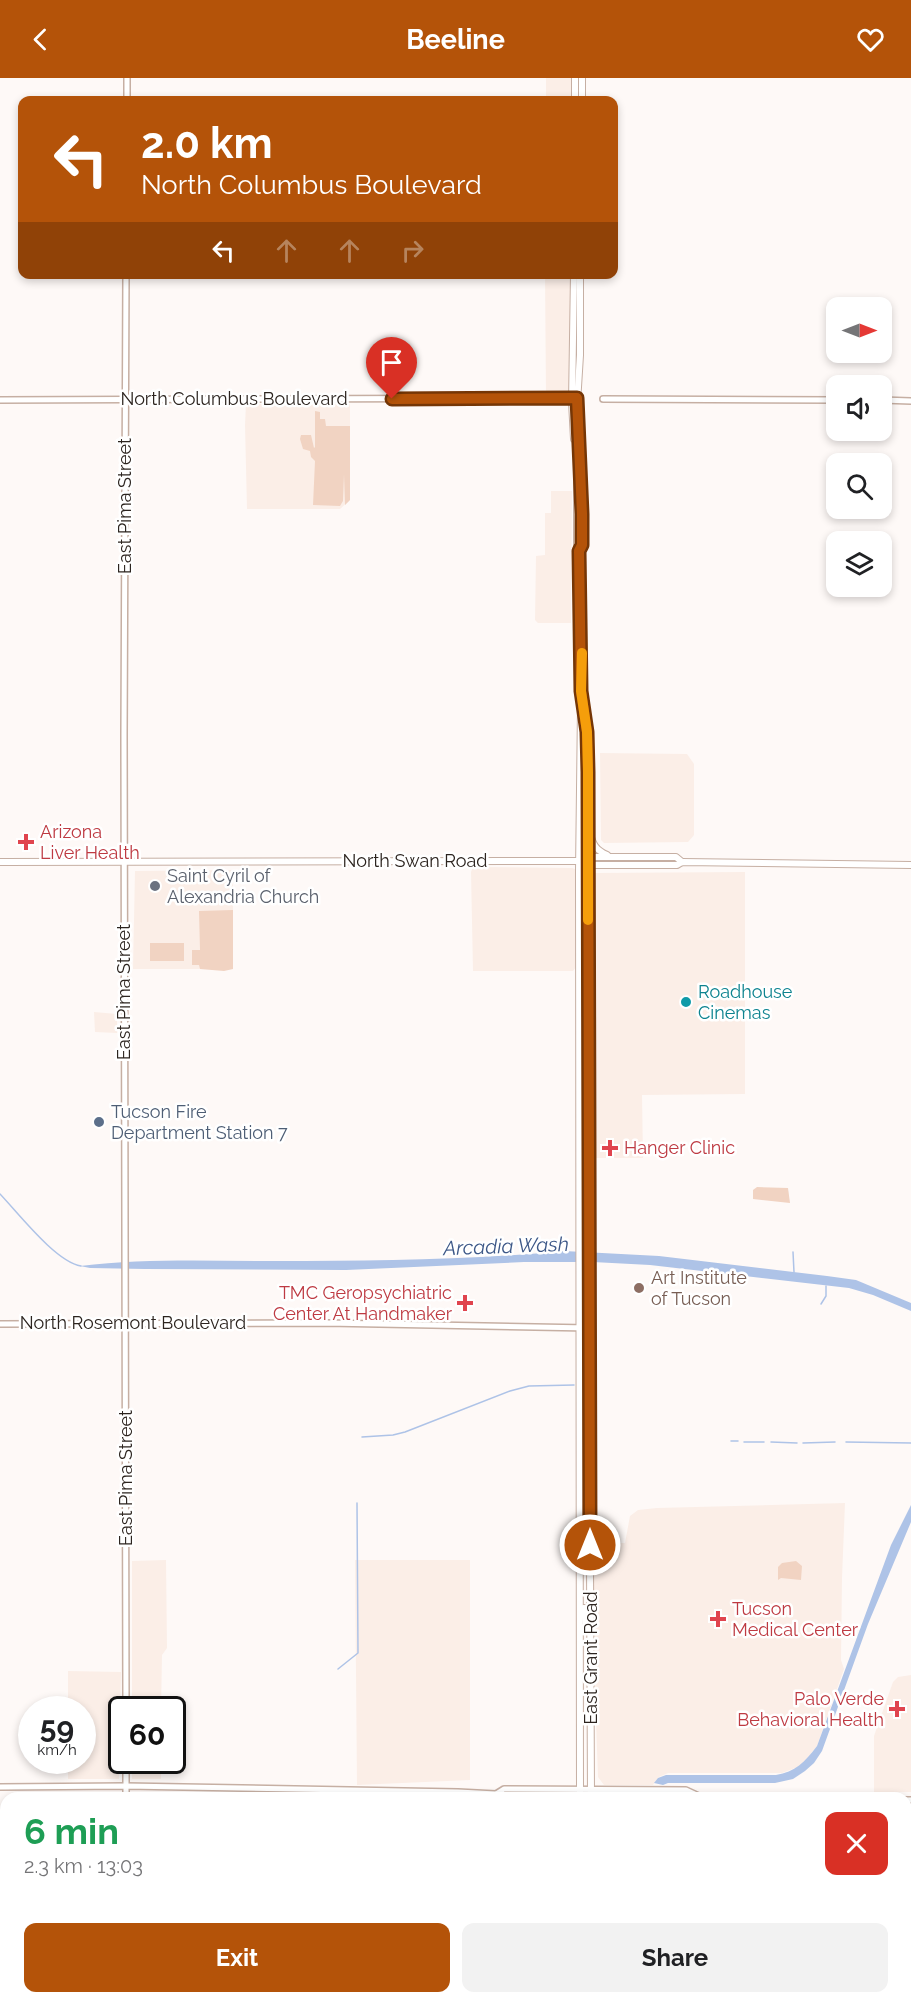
<!DOCTYPE html>
<html lang="en">
<head>
<meta charset="utf-8">
<style>
	body { margin:0; font-family:Raleway,sans-serif; background:#f2f2f2; color:#202124; height:100vh; display:flex; flex-direction:column; font-size:22px; white-space:nowrap }
	* { box-sizing:border-box; margin:0 }
	p { font-size:20px; color:#757577 }
	.icon { flex:none; width:33px; height:33px; fill:none; stroke:currentColor; stroke-width:2; stroke-linecap:round; stroke-linejoin:round }
	.map { position:relative; flex:1; overflow:hidden }
	.details { position:absolute; left:0px; top:1714px; width:912px; height:212px; display:flex; flex-direction:column; background:#fff; border-radius:18px 18px 0 0; box-shadow:0 3px 9px #0003 }
	.details>* { flex:none }
	.hud { position:absolute; left:18px; top:18px; width:600px; height:183px; border-radius:12px; box-shadow:0 3px 9px #0003; background:#b45309; color:#fff; overflow:hidden }
	.needle { width:39px; rotate:90deg }
	.fabs { position:absolute; left:826px; top:219px; display:grid; gap:12px }
	.fabs a { display:grid; place-items:center; width:66px; height:66px; border-radius:12px; background:#fff; box-shadow:0 3px 9px #0003; font-size:30px }
	.speed { position:absolute; left:18px; top:1618px; display:flex; gap:12px; font-size:30px; font-weight:700; text-align:center }
	.speed>* { display:grid; place-content:center; width:78px; height:78px; border-radius:50%; background:#fff; box-shadow:0 3px 9px #0003; line-height:1 }
	.speed small { font-size:15px; font-weight:400 }
	.speed .limit { border:3px solid #111; border-radius:9px; background:#fff; color:#111 }
	.pin { position:absolute; display:grid; place-items:center; width:51px; height:51px; color:#fff; margin:-62px -26px; border-radius:50% 50% 50% 0; rotate:-45deg; box-shadow:0 0 6px #0007 }
	.pin .icon { rotate:45deg }
	.me { position:absolute; width:66px; margin:-33px; rotate:0deg; stroke-linejoin:round; filter:drop-shadow(0 0 4px #0008) }
	.turn { display:flex; align-items:center; gap:21px; height:126px; padding:0 24px; font-size:27px }
	.turn .icon { width:78px; height:78px; stroke-width:2.5 }
	.turn b { display:block; font-size:42px; line-height:51px }
	.lanes { display:flex; align-items:center; height:57px; padding:0 24px; background:#0003; justify-content:center; gap:30px; direction:ltr }
	.lanes .off { opacity:.35 }
	.round { display:grid; place-items:center; flex:none; width:63px; height:63px; border-radius:12px; background:#f2f2f2 }
	.summary { display:flex; align-items:center; justify-content:space-between; height:102px; padding:0 24px }
	h1 { font-size:36px; font-weight:700; line-height:45px; color:#1e9e55 }
	.primary-button { display:flex; gap:12px; margin-top:auto; padding:12px 24px }
	.primary-button a { flex:1; height:69px; border-radius:12px; background:#b45309; color:#fff; font-size:24px; font-weight:700; line-height:69px; text-align:center }
	.primary-button a+a { background:#f2f2f2; color:#202124 }
	header { display:flex; justify-content:space-between; align-items:center; height:78px; padding:0 24px; background:#b45309; color:#fff; font-size:27px; font-weight:700 }
	.map>svg:first-child { display:block }
</style>
</head>
<body>
<header><svg class="icon" aria-label="back" viewBox="0 0 24 24"><path d="M15 5l-7 7 7 7"/></svg>Beeline<svg class="icon" aria-label="heart" viewBox="0 0 24 24"><path d="M12 20l-8-8c-3-5 5-10 8-4 3-6 11-1 8 4z"/></svg></header>
<div class="map">
<svg width="911" height="1925" viewBox="0 0 911 1925">
	<rect width="100%" height="100%" fill="#fef9f7"/>
	<g fill="#fbeee7">
		<rect x="546" y="0" width="31" height="22"/>
		<polygon points="545,197 576,197 571,316 546,317"/>
		<polygon points="246,326 350,326 350,422 340,431 247,431 245,347"/>
		<polygon points="551,413 572,413 571,545 538,545 535,542 536,478 545,477 545,435 551,435"/>
		<polygon points="600,675 687,676 694,686 694,757 688,764 604,765 601,762"/>
		<polygon points="473,789 572,790 575,791 576,889 573,893 473,893 471,794"/>
		<polygon points="233,792 233,891 133,891 135,793"/>
		<polygon points="745,794 745,1016 642,1017 643,1080 596,1080 595,795"/>
		<polygon points="94,934 117,936 117,955 95,954"/>
		<polygon points="845,1425 842,1500 841,1582 844,1591 817,1668 801,1688 782,1695 668,1695 659,1699 653,1707 604,1707 598,1699 594,1587 593,1465 625,1465 630,1438 638,1432 657,1430"/>
		<polygon points="166,1482 167,1570 162,1577 161,1632 132,1632 132,1483"/>
		<polygon points="355,1482 470,1482 470,1702 357,1707"/>
		<polygon points="68,1593 121,1594 119,1701 68,1701 68,1683 82,1683 82,1632 68,1632"/>
		<polygon points="911,1597 911,1714 874,1714 874,1658 893,1604 898,1599"/>
		<rect x="132" y="1683" width="29" height="18"/>
	</g>
	<g fill="#f1d3c2">
		<polygon points="315,333 320,334 320,341 325,341 326,348 350,348 350,422 345,427 344,396 343,423 340,428 313,427 315,383 311,379 310,373 303,371 300,361 301,357 311,357 314,370 315,369"/>
		<polygon points="233,832 233,891 224,893 200,891 199,887 192,887 192,872 200,872 199,833"/>
		<rect x="150" y="865" width="34" height="18"/>
		<polygon points="757,1109 788,1110 790,1125 753,1121 753,1112"/>
		<polygon points="796,1483 802,1488 801,1502 781,1500 778,1502 778,1489 782,1485"/>
	</g>
	<g fill="#aec3e7">
		<path d="M564 1173 659 1178 827 1198 856 1202 911 1225V1233L873 1217 849 1210 650 1187 593 1184H524L346 1192 145 1191 90 1190 80 1188C145 1180 211 1183 276 1183 372 1183 468 1182 564 1173Z"/>
		<path d="M911 1427V1444L868 1546 822 1673 814 1685 805 1693 793 1701 775 1705H668L663 1707 654 1705 658 1700 666 1697H776C795 1694 805 1684 817 1668L891 1467Z"/>
	</g>
	<g fill="none" stroke-linecap="round" stroke-linejoin="round">
		<g stroke="#aec3e7" stroke-width="1.5">
			<path d="M0 1116C19 1136 56 1184 81 1188"/>
			<polyline points="793,1174 794,1194"/>
			<polyline points="699,1201 710,1199 710,1195"/>
			<polyline points="821,1226 826,1218 826,1208"/>
			<polyline points="362,1359 393,1357 405,1354 510,1313 529,1308 574,1307"/>
			<polyline points="731,1363 738,1363"/>
			<polyline points="744,1364 764,1364"/>
			<polyline points="771,1364 797,1365"/>
			<polyline points="846,1364 911,1365"/>
			<polyline points="803,1365 835,1364"/>
			<polyline points="338,1591 358,1575 357,1425"/>
			<polyline points="651,1720 654,1714"/>
			<polyline points="530,1925 535,1920"/>
		</g>
		<g stroke="#c6afa3" stroke-width="8">
			<g id="secondary">
				<polyline points="127,0 127,22"/>
				<polyline points="603,321 837,322"/>
				<polyline points="0,322 574,320"/>
				<polyline points="882,322 911,323"/>
				<polyline points="0,1246 327,1245 589,1250"/>
				<polyline points="126,1632 124,656 126,196"/>
				<polyline points="0,1709 126,1708 458,1714 496,1716 505,1720"/>
				<polyline points="496,1716 504,1711 686,1712 701,1719 804,1720"/>
				<polyline points="126,1720 126,1683"/>
				<polyline points="906,1722 911,1722"/>
				<polyline points="125,1925 125,1920"/>
			</g>
		</g>
		<g stroke="#c6afa3" stroke-width="8">
			<g id="primary">
				<polyline points="575,22 575,0"/>
				<polyline points="582,22 582,0"/>
				<polyline points="574,196 572,324 574,361"/>
				<polyline points="577,404 577,467 579,473"/>
				<polyline points="584,628 587,654 588,694 588,1011 591,1720"/>
				<path d="M590 756C593 767 596 772 607 777"/>
				<polyline points="585,780 588,779 676,779 682,784"/>
				<polyline points="0,784 532,783 579,783 588,787 677,787 682,784 911,787"/>
				<polyline points="584,1530 586,1549 590,1550"/>
				<polyline points="580,1720 579,793 582,547 579,526 582,436 577,325 580,277 580,196"/>
				<polyline points="581,1920 581,1925"/>
				<polyline points="590,1925 590,1920"/>
			</g>
		</g>
		<use href="#secondary" stroke="#fff" stroke-width="5"/>
		<use href="#primary" stroke="#fff" stroke-width="6"/>
	</g>
	<g fill="none" stroke-linecap="round" stroke-linejoin="round">
		<g stroke="#753606" stroke-width="15">
			<polyline id="route" points="392,321 577,320 582,436 582,467 579,473 581,613 587,654 588,694 590,1467"/>
		</g>
		<use href="#route" stroke="#b45309" stroke-width="10"/>
		<polyline stroke="#f59e0b" stroke-width="10" points="582,575 581,613 587,654 588,694 588,842"/>
	</g>
	<g fill="#e0444e" stroke="#fff" stroke-width="2">
		<path d="M23 755h6v6h6v6h-6v6h-6v-6h-6v-6h6z"/>
		<path d="M607 1061h6v6h6v6h-6v6h-6v-6h-6v-6h6z"/>
		<path d="M462 1216h6v6h6v6h-6v6h-6v-6h-6v-6h6z"/>
		<path d="M715 1532h6v6h6v6h-6v6h-6v-6h-6v-6h6z"/>
		<path d="M894 1622h6v6h6v6h-6v6h-6v-6h-6v-6h6z"/>
	</g>
	<circle fill="#6b7280" stroke="#fff" stroke-width="2" cx="155" cy="808" r="6"/>
	<circle fill="#0f9aa8" stroke="#fff" stroke-width="2" cx="686" cy="924" r="6"/>
	<circle fill="#5c6f8a" stroke="#fff" stroke-width="2" cx="99" cy="1044" r="6"/>
	<circle fill="#8d6e63" stroke="#fff" stroke-width="2" cx="639" cy="1210" r="6"/>
	<g text-anchor="middle" stroke-width="5" stroke-linejoin="round" paint-order="stroke">
		<g font-size="18" fill="#2c241f" stroke="#fff">
			<text x="234" y="327">North Columbus Boulevard</text>
			<text transform="translate(125 428) rotate(-90)" y="6">East Pima Street</text>
			<text x="415" y="789">North Swan Road</text>
			<text transform="translate(124 914) rotate(-90)" y="6">East Pima Street</text>
			<text x="133" y="1251">North Rosemont Boulevard</text>
			<text transform="translate(126 1400) rotate(-90)" y="6">East Pima Street</text>
			<text transform="translate(591 1580) rotate(-90)" y="6">East Grant Road</text>
		</g>
		<g font-size="18" fill="#be3a42" stroke="#fff" text-anchor="start">
			<text x="40" y="760">Arizona<tspan x="40" dy="21">Liver Health</tspan></text>
			<text x="624" y="1076">Hanger Clinic</text>
			<text x="452" y="1221" text-anchor="end">TMC Geropsychiatric<tspan x="452" dy="21">Center At Handmaker</tspan></text>
			<text x="732" y="1537">Tucson<tspan x="732" dy="21">Medical Center</tspan></text>
			<text x="884" y="1627" text-anchor="end">Palo Verde<tspan x="884" dy="21">Behavioral Health</tspan></text>
		</g>
		<g font-size="18" fill="#5b616d" stroke="#fff" text-anchor="start">
			<text x="167" y="804">Saint Cyril of<tspan x="167" dy="21">Alexandria Church</tspan></text>
		</g>
		<g font-size="18" fill="#0d838f" stroke="#fff" text-anchor="start">
			<text x="698" y="920">Roadhouse<tspan x="698" dy="21">Cinemas</tspan></text>
		</g>
		<g font-size="18" fill="#4e5e75" stroke="#fff" text-anchor="start">
			<text x="111" y="1040">Tucson Fire<tspan x="111" dy="21">Department Station 7</tspan></text>
		</g>
		<g font-size="18" fill="#785e54" stroke="#fff" text-anchor="start">
			<text x="651" y="1206">Art Institute<tspan x="651" dy="21">of Tucson</tspan></text>
		</g>
		<g font-size="20" font-style="italic" fill="#3c5787" stroke="#fff">
			<text transform="translate(506 1168) rotate(-2)" y="7">Arcadia Wash</text>
		</g>
	</g>
</svg>
<div class="fabs">
<a><svg class="needle" viewBox="-14 -14 28 28"><path d="M0-13l5 13h-10z" fill="#e53935"/><path d="M0 13l5-13h-10z" fill="#757577"/></svg></a>
<a><svg class="icon" aria-label="sound" viewBox="0 0 24 24"><path d="M4 9h4l5-4v14l-5-4H4zM17 9q2 3 0 6"/></svg></a>
<a><svg class="icon" aria-label="search" viewBox="0 0 24 24"><circle cx="10" cy="10" r="6"/><path d="M15 15l6 6"/></svg></a>
<a><svg class="icon" aria-label="layers" viewBox="0 0 24 24"><path d="M12 4l9 5-9 5-9-5zM3 14l9 5 9-5"/></svg></a>
</div>
<div class="speed"><div>59<small>km/h</small></div><div class="limit">60</div></div>
<div class="pin" style="left:392px;top:321px;background:#d93025"><svg class="icon" aria-label="arrive" viewBox="0 0 24 24"><path d="M6 21V4h12l-3 4 3 4H6"/></svg></div>
<svg class="me" style="left:590px;top:1467px" viewBox="-20 -20 40 40"><circle r="17" fill="#b45309" stroke="#fff" stroke-width="3"/><path d="M0-11L8 9 0 5-8 9z" fill="#fff"/></svg>
<div class="hud">
<div class="turn"><svg class="icon" aria-label="left" viewBox="0 0 24 24"><path d="M17 20v-9H6M10 6l-5 5 5 5"/></svg><div><b>2.0 km</b>North Columbus Boulevard</div></div>
<div class="lanes"><svg class="icon" aria-label="left" viewBox="0 0 24 24"><path d="M17 20v-9H6M10 6l-5 5 5 5"/></svg><svg class="icon off" aria-label="ahead" viewBox="0 0 24 24"><path d="M12 20V5M6 11l6-6 6 6"/></svg><svg class="icon off" aria-label="ahead" viewBox="0 0 24 24"><path d="M12 20V5M6 11l6-6 6 6"/></svg><svg class="icon off" aria-label="right" viewBox="0 0 24 24"><path d="M7 20v-9h11M14 6l5 5-5 5"/></svg></div>
</div>
<section class="details">
<div class="summary"><div><h1>6 min</h1><p>2.3 km · 13:03</p></div><a class="round" style="background:#d93025;color:#fff"><svg class="icon" aria-label="close" viewBox="0 0 24 24"><path d="M6 6l12 12M18 6L6 18"/></svg></a></div>
<div class="primary-button"><a>Exit</a><a>Share</a></div>
</section>
</div>
</body>
</html>
